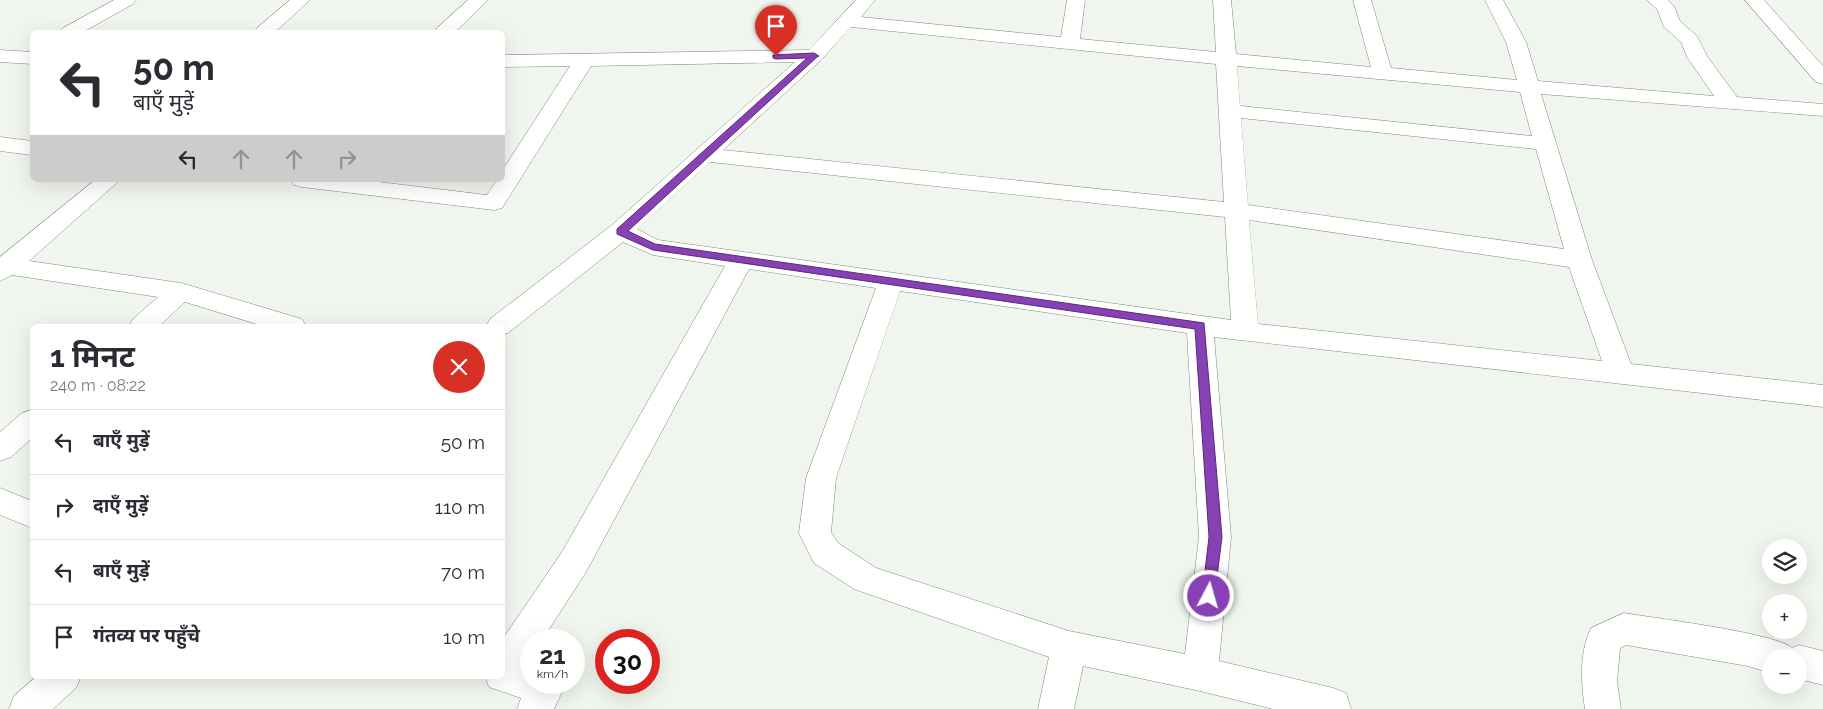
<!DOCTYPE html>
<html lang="hi">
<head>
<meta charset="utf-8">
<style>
	body { margin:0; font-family:Raleway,"Noto Sans Devanagari",sans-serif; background:#f7f7f7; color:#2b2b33; height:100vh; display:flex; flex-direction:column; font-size:19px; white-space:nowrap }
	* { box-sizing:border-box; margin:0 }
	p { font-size:16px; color:#7c7c81 }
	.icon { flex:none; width:28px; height:28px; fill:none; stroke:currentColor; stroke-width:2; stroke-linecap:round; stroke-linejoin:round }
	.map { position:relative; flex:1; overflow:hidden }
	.drawer { position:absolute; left:30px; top:324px; width:475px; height:355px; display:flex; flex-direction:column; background:#fff; border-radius:8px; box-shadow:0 5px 20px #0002 }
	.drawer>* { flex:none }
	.hud { position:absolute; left:30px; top:30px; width:475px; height:152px; border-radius:8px; box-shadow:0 5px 20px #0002; background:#fff; color:#2b2b33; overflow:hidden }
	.buttons { position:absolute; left:1762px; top:539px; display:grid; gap:10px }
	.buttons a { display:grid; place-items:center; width:45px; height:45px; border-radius:50%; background:#fff; box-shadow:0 5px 20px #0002; font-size:25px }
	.speed { position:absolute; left:520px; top:629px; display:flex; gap:10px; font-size:25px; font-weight:700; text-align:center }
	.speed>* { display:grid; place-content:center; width:65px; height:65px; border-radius:50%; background:#fff; box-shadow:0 5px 20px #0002; line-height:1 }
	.speed small { font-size:12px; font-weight:400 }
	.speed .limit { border:8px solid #d22; background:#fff; color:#111 }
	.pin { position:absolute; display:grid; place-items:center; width:42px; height:42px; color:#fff; margin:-51px -21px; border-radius:50% 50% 50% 0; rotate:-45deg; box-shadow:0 0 5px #0007 }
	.pin .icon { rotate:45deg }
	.me { position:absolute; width:55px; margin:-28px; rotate:6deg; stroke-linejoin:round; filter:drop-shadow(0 0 4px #0008) }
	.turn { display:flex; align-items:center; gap:18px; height:105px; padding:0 20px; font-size:22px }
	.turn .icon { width:65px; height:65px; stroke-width:2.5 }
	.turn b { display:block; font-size:35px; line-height:42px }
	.lanes { display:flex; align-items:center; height:48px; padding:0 20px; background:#0003; justify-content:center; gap:25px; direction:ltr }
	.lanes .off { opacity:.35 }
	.round { display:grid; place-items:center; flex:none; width:52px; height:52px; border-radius:26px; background:#f7f7f7 }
	.summary { display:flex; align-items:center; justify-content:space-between; height:85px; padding:0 20px }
	h1 { font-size:30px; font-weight:700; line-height:38px }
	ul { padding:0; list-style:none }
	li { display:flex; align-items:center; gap:15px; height:65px; padding:0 20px; border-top:1px solid #e1e1e2 }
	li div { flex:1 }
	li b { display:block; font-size:19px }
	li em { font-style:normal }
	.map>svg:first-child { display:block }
</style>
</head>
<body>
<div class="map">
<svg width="1823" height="709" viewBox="0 0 1823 709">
	<rect width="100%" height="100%" fill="#f0f6ee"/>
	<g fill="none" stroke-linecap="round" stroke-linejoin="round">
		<g stroke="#81867f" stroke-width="1">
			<g id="street">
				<polygon points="114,0 136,0 133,4 83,32 60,32 63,28"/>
				<polygon points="290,0 310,0 275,32 255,32 257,28"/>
				<polygon points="468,0 488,0 455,32 435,32 437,28"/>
				<path d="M856 0H875L861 17 1061 37 1067 0H1085L1080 39 1216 52 1213 0H1231L1236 54 1371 67 1353 0H1371L1391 68 1517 80 1506 42 1485 0H1503L1526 42 1538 81 1714 96 1687 57 1681 42 1664 27 1657 9 1647 0H1668L1674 6 1680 21 1697 36 1707 56 1737 97 1823 104V116L1541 94 1592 260 1631 364 1823 385V407L1214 337 1231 537 1219 661 1333 688 1346 693 1351 709H1273L1200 691 1083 666 1074 709H1038L1049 657 854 589 814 563 799 533 806 478 876 288 749 269 586 572 542 640H531V657L526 665 531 666V682H562L564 688 554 709H517L521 698 489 687 485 676H502V640L562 552 725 266 653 255 623 242 508 333 502 334V326H486L490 319 612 225 795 62 591 66 502 208 494 210 302 187 294 185 291 180H362L487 195 497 180H502V171L570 66 502 67V55L809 50ZM851 27 1216 64 1224 202 723 150 821 60ZM1237 66 1520 92 1532 136 1240 106ZM1241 118 1536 149 1564 249 1248 205ZM710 162 1225 217 1231 320 658 240 637 229ZM1249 220 1569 267 1602 361 1258 324ZM900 291 1187 333 1199 537 1185 654 1069 631 876 568 838 543 831 532 836 478Z"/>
				<polygon points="1745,0 1764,0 1823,66 1823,84 1816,82"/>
				<polygon points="0,50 32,52 32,64 0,62"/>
				<polygon points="0,137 32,141 32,155 0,151"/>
				<polygon points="95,180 120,180 29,261 181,283 302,319 306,326 263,326 185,302 159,326 129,326 133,319 158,297 12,275 0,281 0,257"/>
				<polygon points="32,410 32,438 11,457 0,461 0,432 22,413"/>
				<polygon points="0,488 32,501 32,528 0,515"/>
				<path d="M1624 613C1653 618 1776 633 1792 648L1799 645 1823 651V685L1799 679V658H1771V673L1748 666 1626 645 1620 648 1617 682 1621 709H1585C1581 682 1579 653 1591 628Z"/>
				<polygon points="37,676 81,676 76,688 53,709 9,709 14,696"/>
			</g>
		</g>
		<use href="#street" fill="#fff" fill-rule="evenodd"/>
	</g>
	<polygon fill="#8741b5" stroke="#582a76" points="814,53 819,56 817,57 628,231 655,244 1204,323 1222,537 1214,600 1209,602 1204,600 1202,596 1209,537 1195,329 653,250 617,234 617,229 807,58 776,59 773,58 773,55"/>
</svg>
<div class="buttons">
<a><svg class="icon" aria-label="layers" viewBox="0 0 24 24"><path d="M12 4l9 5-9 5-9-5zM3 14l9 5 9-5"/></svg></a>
<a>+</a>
<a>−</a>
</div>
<div class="speed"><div>21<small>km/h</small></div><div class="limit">30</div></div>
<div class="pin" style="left:776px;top:56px;background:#d93025"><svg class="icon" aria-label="arrive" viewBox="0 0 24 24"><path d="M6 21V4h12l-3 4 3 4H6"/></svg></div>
<svg class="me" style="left:1209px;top:596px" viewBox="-20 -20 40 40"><circle r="17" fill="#8741b5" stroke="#fff" stroke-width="3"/><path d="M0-11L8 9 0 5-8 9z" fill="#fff"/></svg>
<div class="hud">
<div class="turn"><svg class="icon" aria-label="left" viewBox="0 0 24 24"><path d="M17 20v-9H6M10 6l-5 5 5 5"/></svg><div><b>50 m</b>बाएँ मुड़ें</div></div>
<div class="lanes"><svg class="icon" aria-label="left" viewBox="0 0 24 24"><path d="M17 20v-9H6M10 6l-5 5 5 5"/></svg><svg class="icon off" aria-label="ahead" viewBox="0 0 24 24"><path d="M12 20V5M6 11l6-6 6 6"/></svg><svg class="icon off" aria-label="ahead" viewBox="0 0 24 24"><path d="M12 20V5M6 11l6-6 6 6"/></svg><svg class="icon off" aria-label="right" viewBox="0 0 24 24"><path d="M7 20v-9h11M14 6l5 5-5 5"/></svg></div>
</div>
<section class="drawer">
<div class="summary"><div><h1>1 मिनट</h1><p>240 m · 08:22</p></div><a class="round" style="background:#d93025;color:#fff"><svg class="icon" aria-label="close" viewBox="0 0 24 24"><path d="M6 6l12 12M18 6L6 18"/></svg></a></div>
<ul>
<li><svg class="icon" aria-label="left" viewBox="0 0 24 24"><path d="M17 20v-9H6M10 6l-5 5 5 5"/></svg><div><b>बाएँ मुड़ें</b></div><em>50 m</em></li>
<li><svg class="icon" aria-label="right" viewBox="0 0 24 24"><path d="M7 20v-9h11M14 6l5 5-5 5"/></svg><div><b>दाएँ मुड़ें</b></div><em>110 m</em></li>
<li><svg class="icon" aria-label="left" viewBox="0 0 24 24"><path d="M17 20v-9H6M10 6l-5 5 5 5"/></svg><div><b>बाएँ मुड़ें</b></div><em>70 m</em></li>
<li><svg class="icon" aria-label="arrive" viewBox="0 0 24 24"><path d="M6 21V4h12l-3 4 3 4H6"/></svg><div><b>गंतव्य पर पहुँचे</b></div><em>10 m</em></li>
</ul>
</section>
</div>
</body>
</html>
